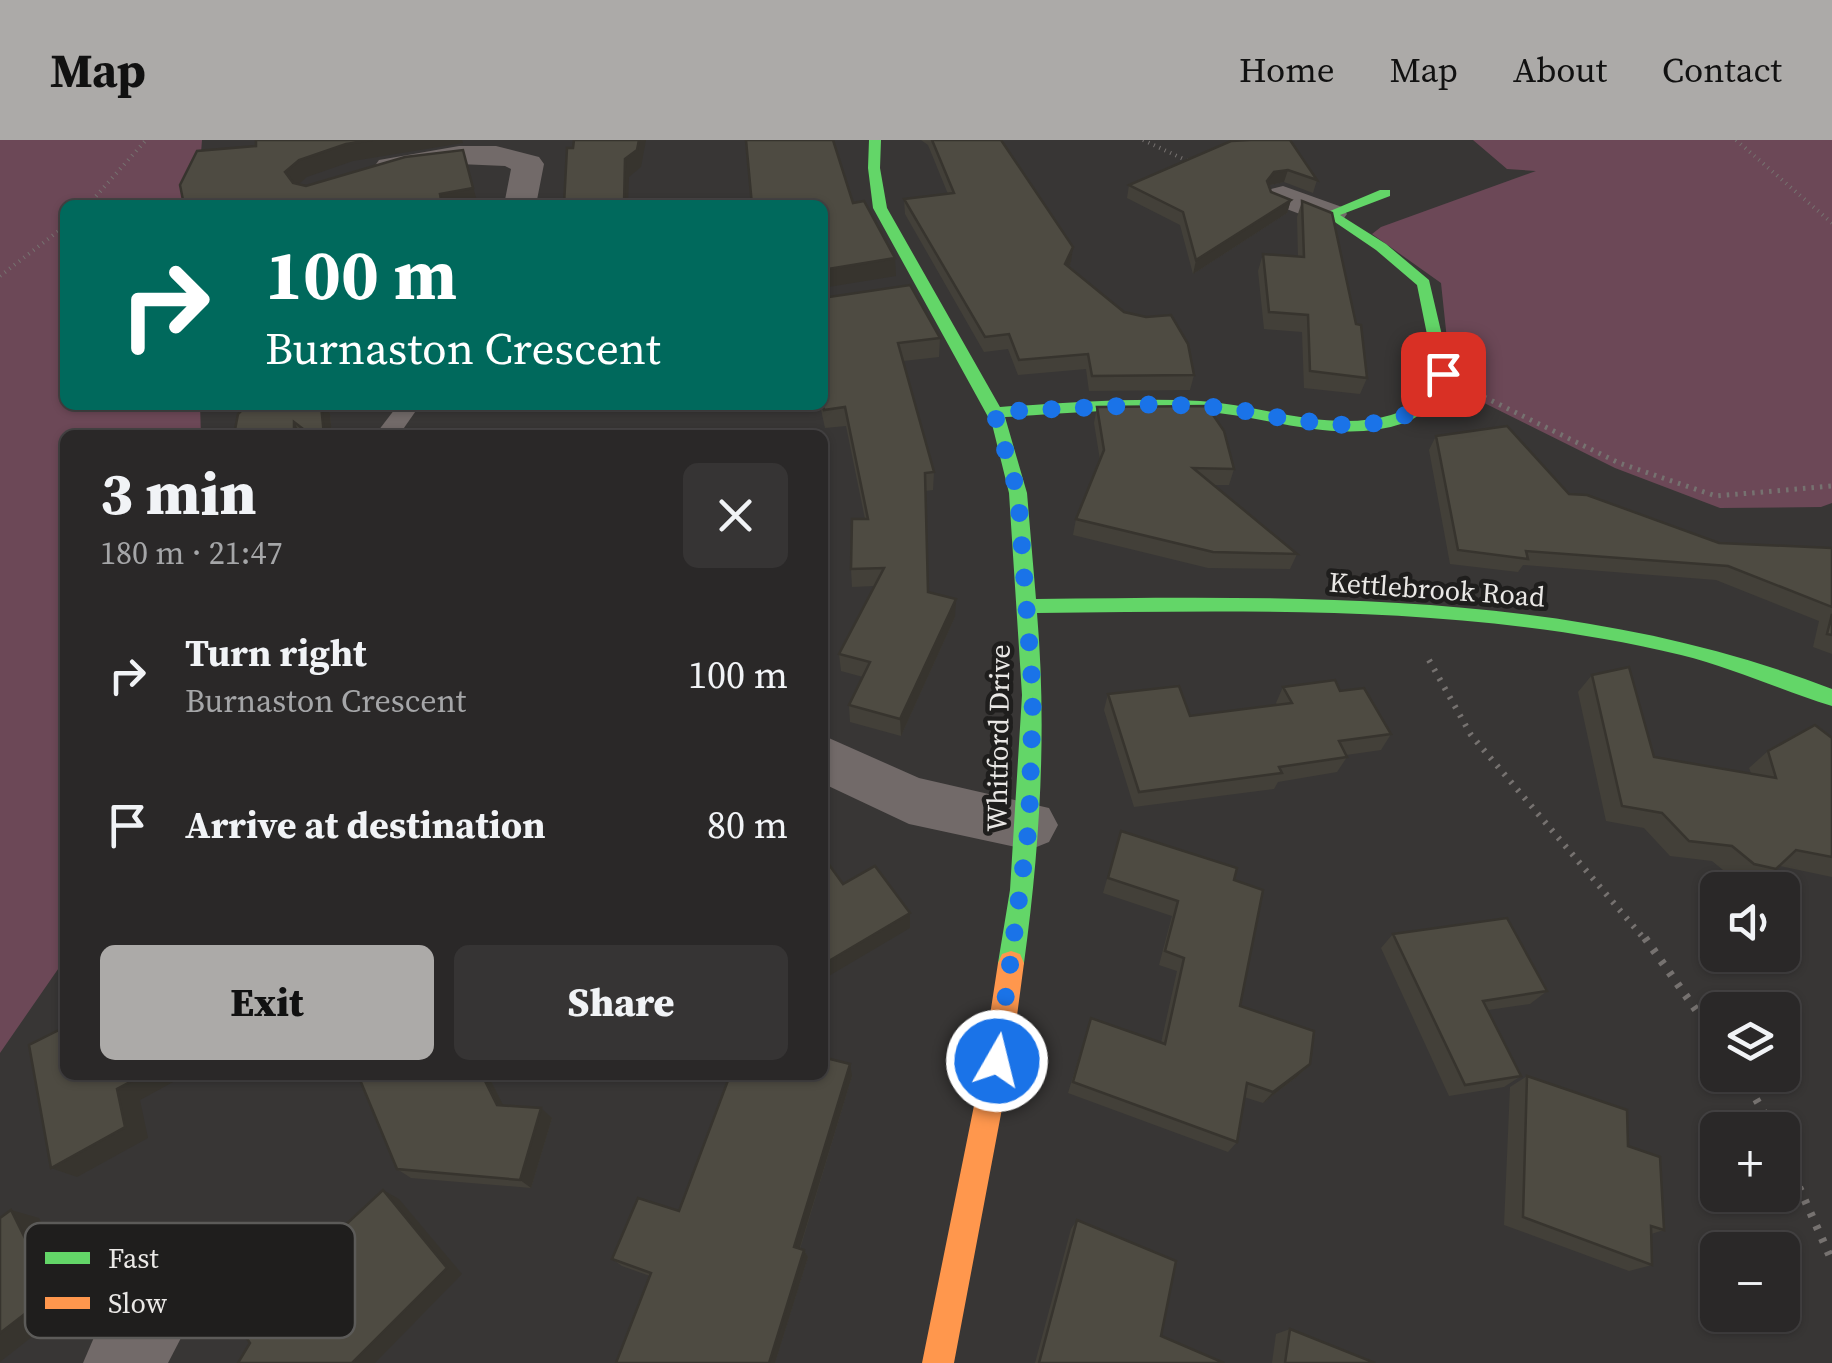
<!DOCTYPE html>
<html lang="en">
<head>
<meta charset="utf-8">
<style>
	body { margin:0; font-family:"Source Serif 4",serif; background:#363434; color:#f1f3f6; height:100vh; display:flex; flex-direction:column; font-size:38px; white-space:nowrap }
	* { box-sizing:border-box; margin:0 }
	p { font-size:32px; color:#a5a6a8 }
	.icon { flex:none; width:55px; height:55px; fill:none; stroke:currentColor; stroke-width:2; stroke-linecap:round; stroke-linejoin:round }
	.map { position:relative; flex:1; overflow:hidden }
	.drawer { position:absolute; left:60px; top:290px; width:768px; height:650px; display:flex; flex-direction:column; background:#2a2828; border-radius:15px; box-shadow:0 2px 8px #0004,0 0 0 2px #464445 }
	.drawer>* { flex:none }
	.banner { position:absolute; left:60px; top:60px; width:768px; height:210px; border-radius:15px; box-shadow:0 2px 8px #0004,0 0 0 2px #464445; background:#00695c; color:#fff; overflow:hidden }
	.buttons { position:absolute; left:1700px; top:732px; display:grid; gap:20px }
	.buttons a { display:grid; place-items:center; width:100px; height:100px; border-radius:15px; background:#2a2828; box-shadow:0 2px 8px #0004,0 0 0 2px #464445; font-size:50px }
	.pin { position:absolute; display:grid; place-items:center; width:85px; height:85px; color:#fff; margin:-42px; border-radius:20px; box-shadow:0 5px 15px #0006 }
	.me { position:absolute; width:110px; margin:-55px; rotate:8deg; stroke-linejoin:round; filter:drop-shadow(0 0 8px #0008) }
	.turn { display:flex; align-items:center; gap:35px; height:210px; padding:0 40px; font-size:45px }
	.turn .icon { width:130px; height:130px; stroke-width:2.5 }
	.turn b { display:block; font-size:70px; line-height:85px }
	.round { display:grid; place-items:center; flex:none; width:105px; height:105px; border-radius:15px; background:#363434 }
	.headline { display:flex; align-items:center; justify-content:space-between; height:170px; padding:0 40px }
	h1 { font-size:60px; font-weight:800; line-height:75px }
	.primary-button { display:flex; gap:20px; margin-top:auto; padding:20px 40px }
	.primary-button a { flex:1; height:115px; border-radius:15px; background:#acaaa8; color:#111; font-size:40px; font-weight:800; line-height:115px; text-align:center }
	.primary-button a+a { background:#363434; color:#f1f3f6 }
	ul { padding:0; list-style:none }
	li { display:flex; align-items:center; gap:30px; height:150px; padding:0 40px }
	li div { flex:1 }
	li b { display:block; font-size:38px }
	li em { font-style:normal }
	header { display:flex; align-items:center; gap:60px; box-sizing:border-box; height:140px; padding:0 50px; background:#acaaa8; color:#111 }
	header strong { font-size:48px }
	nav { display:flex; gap:55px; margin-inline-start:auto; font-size:35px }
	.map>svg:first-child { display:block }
</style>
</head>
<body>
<header>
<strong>Map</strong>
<nav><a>Home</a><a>Map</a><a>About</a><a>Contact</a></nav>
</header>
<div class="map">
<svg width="1832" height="1223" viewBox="0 0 1832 1223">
	<rect width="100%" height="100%" fill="#383635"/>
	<g fill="#6c4857">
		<polygon points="0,0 202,0 197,65 65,65 65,265 200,265 201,295 65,295 65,819 0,913"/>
		<polygon points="1473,0 1832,0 1832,363 1821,367 1720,368 1615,328 1452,247 1441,143 1372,94 1381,87 1536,31 1507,29"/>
	</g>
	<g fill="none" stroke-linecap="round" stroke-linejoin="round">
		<g stroke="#767270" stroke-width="4" stroke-dasharray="1 5" stroke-linecap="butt">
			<polyline points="1143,0 1192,23"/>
			<polyline points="1736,0 1832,83"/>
			<polyline points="88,65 146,0"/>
			<polyline points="0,136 65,86"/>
		</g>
		<polyline stroke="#767270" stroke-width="5" stroke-dasharray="2.5 6" stroke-linecap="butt" points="1484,257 1619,323 1716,356 1832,346"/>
		<polyline stroke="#767270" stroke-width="6" stroke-dasharray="2.5 8" stroke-linecap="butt" points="1429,520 1471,595 1646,801"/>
		<g stroke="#767270" stroke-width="8" stroke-dasharray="4 10" stroke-linecap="butt">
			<polyline points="1645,798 1718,901"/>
			<polyline points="1742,935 1774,990"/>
			<polyline points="1782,1009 1832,1121"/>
		</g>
		<polygon fill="#726a69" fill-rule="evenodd" points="398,265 420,265 399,295 375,295"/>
		<g fill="#726a69" fill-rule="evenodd">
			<polygon points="459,6 496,6 539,17 544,24 536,65 504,65 511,29 505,26 459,24 390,36 379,34 374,27 379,20"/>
			<polygon points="1283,46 1342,67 1347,74 1342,81 1318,81 1271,63 1267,56 1271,49"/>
			<polygon points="822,595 919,638 1049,668 1058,685 1049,702 1029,710 909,684 822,643"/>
			<polygon points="170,1108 197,1119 208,1146 168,1223 83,1223 95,1195 143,1119"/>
		</g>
		<path fill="#63d668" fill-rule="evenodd" d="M869 0H881L880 28 887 68 1000 267C1066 263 1133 257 1200 261 1261 265 1331 293 1391 275 1412 269 1424 252 1435 234L1417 145 1376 110 1323 74 1380 50H1390V56L1340 75 1386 104 1429 140 1451 234C1439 254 1427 275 1404 283 1338 306 1265 275 1198 271 1134 267 1069 273 1005 277L1027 353 1036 459C1305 456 1577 450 1832 549V566C1781 550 1733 528 1681 515 1470 464 1252 471 1037 473 1047 590 1040 707 1024 823L1020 832 1011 835 1002 832 998 823 1010 750 1022 555 1009 353 992 284 873 68 868 28Z"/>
		<polygon fill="#ff974d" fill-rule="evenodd" points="1011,811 1020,814 1024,823 1011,921 954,1223 922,1223 983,921 998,823 1002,814"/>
	</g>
	<g fill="#434039">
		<polygon points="921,0 1001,0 1071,122 1069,127 1194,235 1190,250 1089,251 1086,229 1018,235 1008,209 984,212 905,74 904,59 948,54 928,5"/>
		<polygon points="1231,1 1317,40 1313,53 1284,42 1270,45 1271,52 1291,60 1287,73 1193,134 1180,85 1127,58 1129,45"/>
		<polygon points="1302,61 1367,238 1360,254 1304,248 1302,192 1264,189 1258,131 1263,114 1298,117 1297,77"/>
		<polygon points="822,158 940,198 939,217 903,221 934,332 933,350 925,351 928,452 955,477 901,596 850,582 849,565 863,537 841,531 839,514 874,446 852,447 851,429 865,379 846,286 825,288 820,265 822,265"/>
		<polygon points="247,265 329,265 332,295 234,295"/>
		<polygon points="1097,267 1234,329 1229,345 1214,345 1297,414 1290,429 1208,428 1073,395 1076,379 1100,320 1094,283"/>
		<polygon points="1436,296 1569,354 1719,403 1832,408 1832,514 1813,507 1819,481 1716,440 1523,425 1518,432 1450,424 1429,310"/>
		<polygon points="1592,535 1654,617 1751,633 1749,628 1768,611 1832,598 1832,737 1780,726 1755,744 1734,739 1712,721 1670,716 1644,688 1606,681 1578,552"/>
		<polygon points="1283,547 1340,551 1391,594 1381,610 1346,615 1347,617 1337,632 1278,642 1274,649 1134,667 1104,570 1108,554 1190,576 1277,565 1276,563"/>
		<polygon points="1121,691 1234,740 1240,866 1310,924 1299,935 1263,963 1244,957 1237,1002 1228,1012 1068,953 1091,878 1161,903 1177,831 1159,825 1172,776 1103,753"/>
		<polygon points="1393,794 1547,851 1530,864 1488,870 1521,936 1504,947 1449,956 1381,808"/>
		<polygon points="488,935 503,966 552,978 531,1048 411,1038 397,1029"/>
		<polygon points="852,936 800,1109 804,1110 808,1117 775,1223 616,1223 650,1136 622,1126 612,1119 679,1071"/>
		<polygon points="1527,936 1628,1006 1664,1090 1651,1094 1652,1125 1629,1131 1504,1085 1510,947"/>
		<polygon points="1077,1080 1161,1196 1224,1223 1035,1223 1071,1089"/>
		<polygon points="1290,1189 1375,1223 1272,1223 1276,1194"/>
	</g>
	<g fill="#37342e">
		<polygon points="372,0 462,0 463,3 353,21 307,37 293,49 285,32 299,20 346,4"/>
		<polygon points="639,0 646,0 641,27 629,37 628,65 624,65 625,19"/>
		<polygon points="463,10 478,65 442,65 440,54"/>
		<polygon points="1288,30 1284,42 1270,45 1264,54 1267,41 1274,32"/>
		<polygon points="1291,60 1287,73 1193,134 1196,120"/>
		<polygon points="1073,107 1071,122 1064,139 1065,124"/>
		<polygon points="895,118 896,136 822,148 822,130"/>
		<polygon points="321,265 329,265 332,295 324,295"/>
		<polygon points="294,282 301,295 294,295"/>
		<polygon points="956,459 955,477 901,596 900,579"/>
		<polygon points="910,773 910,788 822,840 822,825"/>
		<polygon points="850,924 852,936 798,1114 794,1107"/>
		<polygon points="1310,924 1299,935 1263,963 1273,952"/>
		<polygon points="143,935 186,935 140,960 148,998 77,1037 51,1028 117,949"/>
		<polygon points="482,935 488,935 508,975 497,965"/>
		<polygon points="541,968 552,978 531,1048 520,1040"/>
		<polygon points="383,1050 399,1059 462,1134 375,1223 352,1223"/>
		<polygon points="11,1070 39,1078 80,1159 0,1222 0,1193"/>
		<polygon points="804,1110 808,1117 775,1223 769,1223"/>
	</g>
	<g fill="#4e4b42" stroke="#37342e" stroke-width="2.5">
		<polygon points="256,0 372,0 346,4 299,20 285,32 293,43 306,46 405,17 463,10 473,48 440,54 442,65 184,65 180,45 197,11 256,6"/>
		<polygon points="574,0 639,0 637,10 625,19 624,65 564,65 567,8 573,8"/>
		<polygon points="746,0 833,0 853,63 864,61 895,118 822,130 822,65 752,65"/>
		<polygon points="932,0 1001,0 1073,107 1065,124 1124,172 1146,177 1171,175 1188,204 1194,235 1092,236 1088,214 1019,220 1009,194 985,197 904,59 954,53"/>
		<polygon points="1251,0 1290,0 1317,40 1288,30 1274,32 1267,41 1271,52 1291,60 1196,120 1183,72 1129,45 1231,1"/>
		<polygon points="1302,61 1332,73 1356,184 1361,185 1367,238 1310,231 1308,175 1269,172 1263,114 1304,117"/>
		<polygon points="910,145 940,198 898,203 934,332 925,333 928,452 956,459 900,579 849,565 870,522 839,514 884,428 851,429 852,379 868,379 845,267 824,270 822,264 822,158"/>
		<polygon points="247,265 321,265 324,295 311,295 294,282 294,295 234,295 238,274"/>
		<polygon points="1207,266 1224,291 1234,329 1193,328 1297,414 1213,412 1076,379 1104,310 1097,267"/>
		<polygon points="1507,286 1569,354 1587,355 1719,403 1832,408 1832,467 1728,426 1526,411 1528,419 1458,410 1436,296"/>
		<polygon points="1832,474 1832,495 1827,494"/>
		<polygon points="1629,527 1654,617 1776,638 1768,611 1815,585 1832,598 1832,717 1796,710 1776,729 1754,724 1732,706 1689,701 1662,673 1622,666 1592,535"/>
		<polygon points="1335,540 1340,551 1364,548 1391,594 1339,601 1347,617 1279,627 1282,633 1139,652 1108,554 1179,546 1190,576 1292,563 1283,547"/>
		<polygon points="1121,691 1237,728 1234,740 1263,750 1240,866 1314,891 1310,924 1273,952 1247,943 1237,1002 1073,942 1091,878 1165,904 1184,818 1165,811 1178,761 1108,738"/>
		<polygon points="822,715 843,744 875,726 910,773 822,825"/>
		<polygon points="1507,778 1547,851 1483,861 1521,936 1465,945 1393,794"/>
		<polygon points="65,887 65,935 143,935 117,949 125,987 51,1028 29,905"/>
		<polygon points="822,917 850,924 794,1107 804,1110 769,1223 616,1223 651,1133 612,1119 638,1058 679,1071 730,935 822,935"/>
		<polygon points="358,935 482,935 497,965 541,968 520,1040 397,1029"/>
		<polygon points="1527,936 1627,970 1628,1006 1660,1017 1664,1090 1651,1086 1652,1125 1523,1077"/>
		<polygon points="383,1050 447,1128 352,1223 238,1223 250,1203 238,1185"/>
		<polygon points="11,1070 52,1153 0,1193 0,1078"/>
		<polygon points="1077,1080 1176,1121 1161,1196 1224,1223 1039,1223"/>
		<polygon points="1290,1189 1375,1223 1285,1223"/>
	</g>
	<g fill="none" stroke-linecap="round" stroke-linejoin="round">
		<polyline stroke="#1a73e8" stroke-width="18" stroke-dasharray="0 32.4" points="997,921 1029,685 1033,555 1018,354 994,272 1161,264 1229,268 1292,280 1356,286 1396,280 1424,265 1443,234"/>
	</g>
	<g text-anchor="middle" stroke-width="9" stroke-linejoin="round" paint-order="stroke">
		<g font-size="28" fill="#eae8e6" stroke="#1f1e1d">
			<text transform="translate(1437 449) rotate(4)" y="10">Kettlebrook Road</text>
			<text transform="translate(998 598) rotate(-89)" y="10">Whitford Drive</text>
		</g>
	</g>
	<rect x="25" y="1083" width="330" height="115" rx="15" fill="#1f1e1d" stroke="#5c5b59" stroke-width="2.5"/>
	<rect x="45" y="1112" width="45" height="12" fill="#63d668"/>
	<rect x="45" y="1157" width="45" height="12" fill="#ff974d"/>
	<g font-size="28" fill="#eae8e6">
		<text x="108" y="1128">Fast</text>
		<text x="108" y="1173">Slow</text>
	</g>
</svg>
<div class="buttons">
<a><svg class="icon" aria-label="sound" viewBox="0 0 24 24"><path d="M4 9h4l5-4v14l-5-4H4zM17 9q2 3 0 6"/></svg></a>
<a><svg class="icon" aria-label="layers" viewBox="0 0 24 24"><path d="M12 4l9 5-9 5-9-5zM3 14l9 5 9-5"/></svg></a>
<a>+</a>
<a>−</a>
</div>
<div class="pin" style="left:1443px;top:234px;background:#d93025"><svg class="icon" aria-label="arrive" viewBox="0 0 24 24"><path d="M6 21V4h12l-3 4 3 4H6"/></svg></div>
<svg class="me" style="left:997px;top:921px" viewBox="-20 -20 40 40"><circle r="17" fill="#1a73e8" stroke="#fff" stroke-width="3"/><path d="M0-11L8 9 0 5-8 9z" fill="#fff"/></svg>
<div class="banner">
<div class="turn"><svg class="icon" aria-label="right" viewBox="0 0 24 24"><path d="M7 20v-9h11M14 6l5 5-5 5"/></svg><div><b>100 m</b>Burnaston Crescent</div></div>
</div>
<section class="drawer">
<div class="headline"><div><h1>3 min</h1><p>180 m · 21:47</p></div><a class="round"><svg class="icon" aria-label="close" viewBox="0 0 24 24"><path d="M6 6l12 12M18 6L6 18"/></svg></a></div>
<ul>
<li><svg class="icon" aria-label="right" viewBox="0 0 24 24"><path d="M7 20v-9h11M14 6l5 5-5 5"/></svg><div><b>Turn right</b><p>Burnaston Crescent</p></div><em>100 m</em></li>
<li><svg class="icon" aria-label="arrive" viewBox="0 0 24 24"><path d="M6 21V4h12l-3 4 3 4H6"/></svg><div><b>Arrive at destination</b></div><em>80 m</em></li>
</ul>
<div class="primary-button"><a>Exit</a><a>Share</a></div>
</section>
</div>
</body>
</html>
